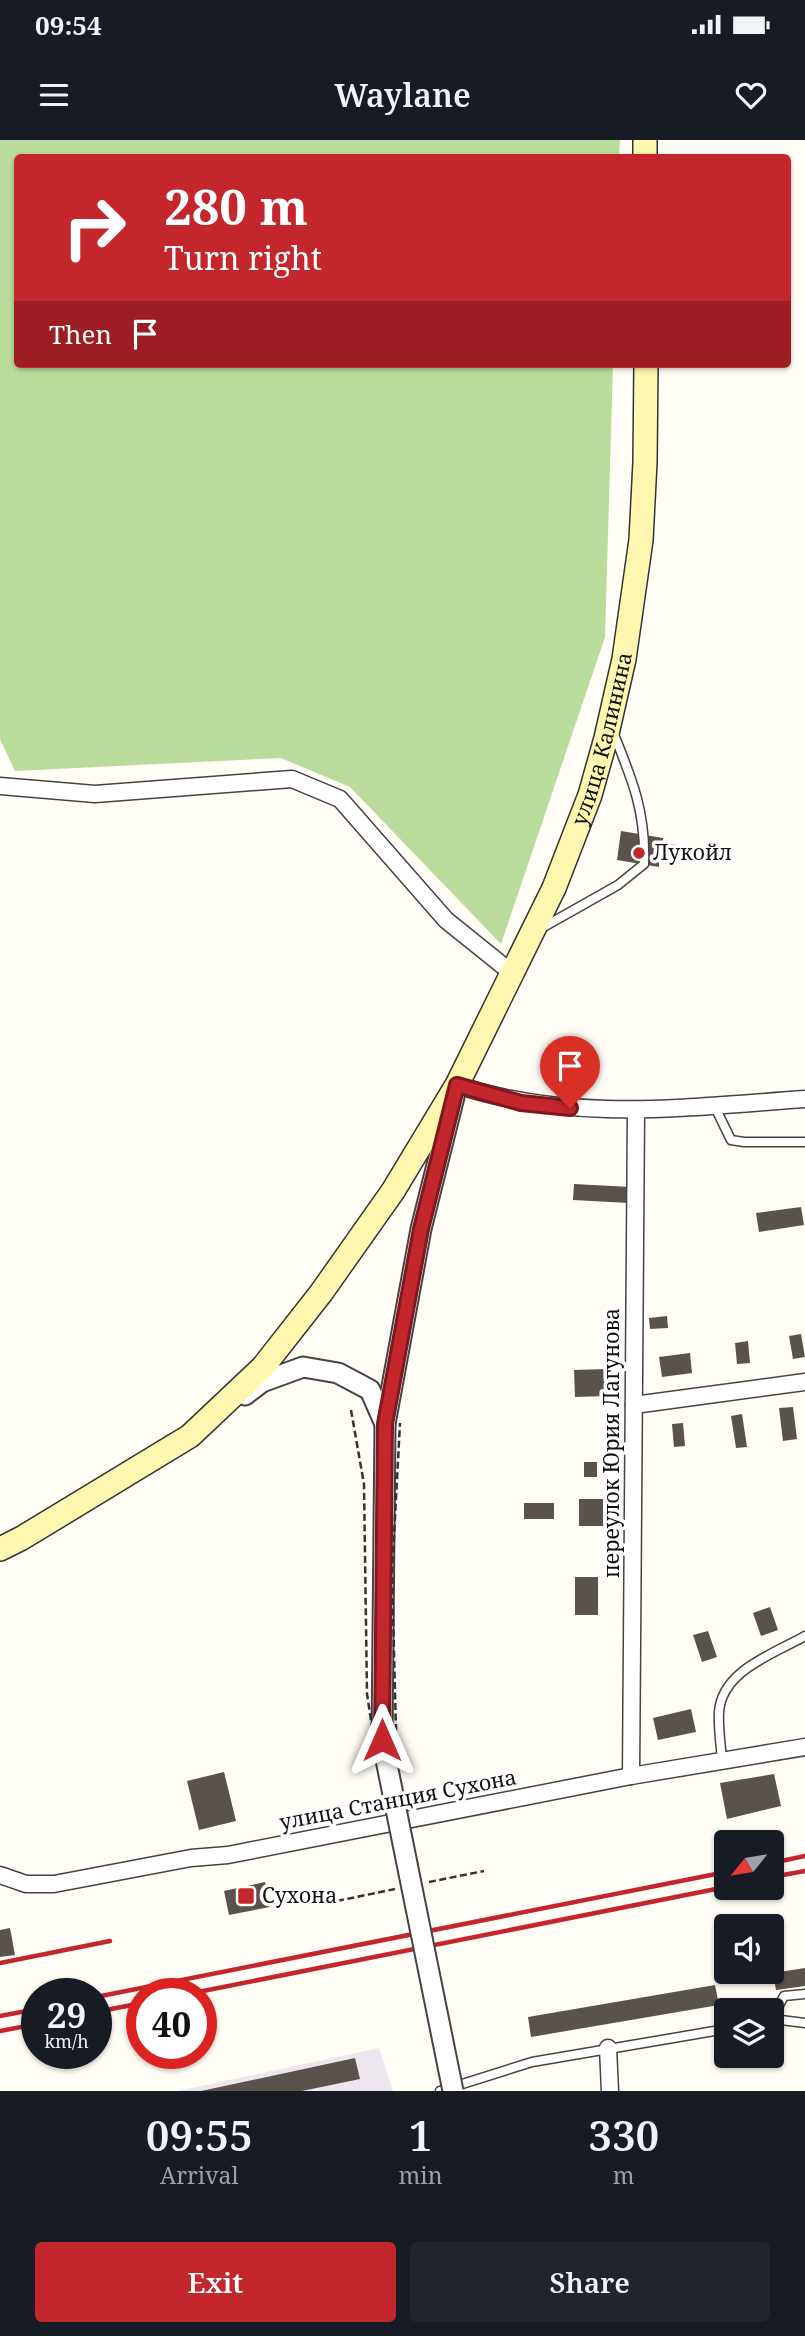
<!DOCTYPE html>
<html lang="en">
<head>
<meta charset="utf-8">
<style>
	body { margin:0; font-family:"Noto Serif",serif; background:#20242c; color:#f1f3f6; height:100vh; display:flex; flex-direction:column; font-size:26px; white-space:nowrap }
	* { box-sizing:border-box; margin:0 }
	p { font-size:23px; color:#9ea1a6 }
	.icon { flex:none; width:38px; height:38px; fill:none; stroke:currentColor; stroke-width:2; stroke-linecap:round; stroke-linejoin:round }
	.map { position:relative; height:1951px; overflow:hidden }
	.drawer { display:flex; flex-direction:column; background:#171b24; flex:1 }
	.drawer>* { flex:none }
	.hud { position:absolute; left:14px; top:14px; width:777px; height:214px; border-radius:7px; box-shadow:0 2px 5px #0004; background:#c4262e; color:#fff; overflow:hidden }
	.needle { width:46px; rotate:240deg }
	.controls { position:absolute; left:714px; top:1690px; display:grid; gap:14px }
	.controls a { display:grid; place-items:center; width:70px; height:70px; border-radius:7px; background:#171b24; box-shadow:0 2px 5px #0004; font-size:35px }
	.speed { position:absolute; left:21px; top:1838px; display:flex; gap:14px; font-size:35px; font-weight:700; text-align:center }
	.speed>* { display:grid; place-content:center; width:91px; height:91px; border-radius:50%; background:#171b24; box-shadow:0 2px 5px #0004; line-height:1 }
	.speed small { font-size:18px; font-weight:400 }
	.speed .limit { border:10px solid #d22; background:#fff; color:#111 }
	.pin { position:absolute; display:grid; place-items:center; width:60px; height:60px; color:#fff; margin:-72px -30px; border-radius:50% 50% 50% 0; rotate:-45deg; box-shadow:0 0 7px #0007 }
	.pin .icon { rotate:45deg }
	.me { position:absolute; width:77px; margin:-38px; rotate:0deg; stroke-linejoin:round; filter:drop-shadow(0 0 5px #0008) }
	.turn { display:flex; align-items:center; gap:24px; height:147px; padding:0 35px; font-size:32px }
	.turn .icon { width:91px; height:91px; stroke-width:2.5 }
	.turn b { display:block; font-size:49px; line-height:60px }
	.then { display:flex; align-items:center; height:66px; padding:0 35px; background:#0003; gap:14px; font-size:26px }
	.eta { display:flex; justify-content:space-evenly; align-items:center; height:119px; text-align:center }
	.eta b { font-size:42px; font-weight:600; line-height:49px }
	.primary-button { display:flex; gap:14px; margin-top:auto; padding:14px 35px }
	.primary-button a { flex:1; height:80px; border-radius:7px; background:#c4262e; color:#fff; font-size:28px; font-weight:600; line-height:80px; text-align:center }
	.primary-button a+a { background:#20242c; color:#f1f3f6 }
	.status { display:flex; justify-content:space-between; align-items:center; height:49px; padding:0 35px; background:#171b24; direction:ltr }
	.status svg { height:19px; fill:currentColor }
	header { display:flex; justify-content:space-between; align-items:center; height:91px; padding:0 35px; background:#171b24; font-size:32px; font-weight:600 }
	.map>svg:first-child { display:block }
</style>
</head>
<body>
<div class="status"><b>09:54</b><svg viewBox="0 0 49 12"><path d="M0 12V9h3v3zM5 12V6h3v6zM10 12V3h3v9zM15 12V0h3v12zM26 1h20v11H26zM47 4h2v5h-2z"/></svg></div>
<header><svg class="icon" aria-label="menu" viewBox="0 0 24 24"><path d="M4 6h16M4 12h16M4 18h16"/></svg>Waylane<svg class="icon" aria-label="heart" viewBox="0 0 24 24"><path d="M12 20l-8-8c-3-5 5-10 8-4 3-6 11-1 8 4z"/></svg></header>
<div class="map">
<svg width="805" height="1951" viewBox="0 0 805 1951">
	<rect width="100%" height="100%" fill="#fffdf5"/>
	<polygon fill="#eee6ef" points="379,1908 393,1951 178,1951"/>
	<polygon fill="#b9dc9c" points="0,0 620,0 619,18 18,18 18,224 613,224 605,497 501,804 350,647 281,618 15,631 0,599"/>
	<g fill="#5a524d">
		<polygon points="621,691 663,698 663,703 678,705 674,725 659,722 659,727 617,720"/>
		<polygon points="574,1044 630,1047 629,1063 573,1060"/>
		<polygon points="801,1067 804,1085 759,1092 756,1073"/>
		<polygon points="667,1176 668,1188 650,1189 649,1178"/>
		<polygon points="801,1194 805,1217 793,1219 789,1196"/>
		<polygon points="748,1201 750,1223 737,1224 735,1203"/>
		<polygon points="690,1213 692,1233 662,1237 659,1217"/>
		<polygon points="606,1229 607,1256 575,1257 574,1230"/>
		<polygon points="793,1267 797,1299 783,1301 779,1268"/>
		<polygon points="742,1274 747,1307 736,1308 731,1276"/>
		<polygon points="683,1283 685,1306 674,1307 672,1284"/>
		<rect x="584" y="1322" width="13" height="15"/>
		<rect x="579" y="1359" width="24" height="27"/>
		<rect x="524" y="1363" width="30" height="16"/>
		<rect x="575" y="1437" width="23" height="38"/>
		<polygon points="770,1467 778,1490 761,1496 753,1473"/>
		<polygon points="708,1491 717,1517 702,1522 693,1495"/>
		<polygon points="691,1569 696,1592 658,1600 653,1578"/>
		<polygon points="224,1632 236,1681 199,1690 187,1641"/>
		<polygon points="774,1634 781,1666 727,1679 720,1643"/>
		<polygon points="265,1742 270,1767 229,1775 224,1751"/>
		<polygon points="10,1788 15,1815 0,1817 0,1790"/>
		<polygon points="805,1828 805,1846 776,1850 773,1833"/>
		<polygon points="715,1845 719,1865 531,1897 528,1877"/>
		<polygon points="355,1918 360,1939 302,1951 201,1951"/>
	</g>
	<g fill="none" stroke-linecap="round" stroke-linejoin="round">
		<g stroke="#444" stroke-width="11">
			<g id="service">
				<path d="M540 789 618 745 644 724C646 672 632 639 613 592"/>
				<polyline points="714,965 731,1000 744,1002 805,1002"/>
				<path d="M722 1621C721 1605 718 1588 719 1572 722 1530 774 1514 805 1496"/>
				<polyline points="772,1879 784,1856 805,1854"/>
				<polyline points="773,1879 805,1883"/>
				<polyline points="440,1951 532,1922 726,1889"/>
			</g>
		</g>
		<g stroke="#444" stroke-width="19">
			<g id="minor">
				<polyline points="0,646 95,654 292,639 340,659 446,780 512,833"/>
				<path d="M457 945C572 983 687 967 805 959"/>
				<polyline points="634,1265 805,1242"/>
				<polyline points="631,1636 636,970"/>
				<polyline points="0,1735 26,1744 54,1744 191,1718 228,1715 631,1636 805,1607"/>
				<polyline points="608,1908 610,1951"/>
			</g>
		</g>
		<g stroke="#444" stroke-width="23">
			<g id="tertiary">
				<polyline points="245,1255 262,1242 303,1227 338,1233 370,1250 385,1284"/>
				<polyline points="382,1600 385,1284 421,1089 454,957"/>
			</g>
		</g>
		<g stroke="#333" stroke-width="26">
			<g id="secondary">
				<polyline points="645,0 645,18"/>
				<path id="s1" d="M0 1409 22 1398 190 1296 263 1227 321 1153 393 1051 457 945 554 748 590 655 606 598 624 519 641 400 645 322 646 224"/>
			</g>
		</g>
		<g stroke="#333" stroke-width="2.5" stroke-dasharray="7 3.5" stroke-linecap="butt">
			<polyline points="429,1742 484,1731"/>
			<polyline points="337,1761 395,1749"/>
		</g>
		<use href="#service" stroke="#fff" stroke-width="8"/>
		<use href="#minor" stroke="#fff" stroke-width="16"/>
		<use href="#tertiary" stroke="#fff" stroke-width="19"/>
		<use href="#secondary" stroke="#fff6b0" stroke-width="23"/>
		<g stroke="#c4262e" stroke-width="4.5">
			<polyline points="772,1723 805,1716"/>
			<polyline points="772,1737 805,1731"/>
			<polyline points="0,1823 110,1801"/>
			<polyline points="193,1853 726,1747"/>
			<polyline points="96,1857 726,1732"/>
			<polyline points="96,1872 142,1863"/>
			<polyline points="0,1876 37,1869"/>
			<polyline points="0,1891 37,1884"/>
		</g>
		<g stroke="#444" stroke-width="23" stroke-linecap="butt">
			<polyline id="tertiary-bridge" points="382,1600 453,1951"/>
		</g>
		<g stroke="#333" stroke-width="2.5" stroke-dasharray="7 3.5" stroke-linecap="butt">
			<polyline points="351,1270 364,1344 367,1554 372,1587"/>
			<polyline points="396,1591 392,1434 400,1283"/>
		</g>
		<use href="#tertiary-bridge" stroke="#fff" stroke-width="19"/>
	</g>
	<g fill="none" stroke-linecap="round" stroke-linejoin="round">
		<g stroke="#7f191e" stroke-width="18">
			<polyline id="route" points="382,1600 385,1284 421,1089 457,945 521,963 570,968"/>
		</g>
		<use href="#route" stroke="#c4262e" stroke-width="12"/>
	</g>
	<g fill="#c4262e" stroke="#fff" stroke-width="2.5">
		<circle cx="639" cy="713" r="7"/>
		<rect x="237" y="1747" width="18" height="18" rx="3.5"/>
	</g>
	<g text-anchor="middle" stroke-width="7" stroke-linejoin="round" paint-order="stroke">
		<g font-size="21" fill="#111" stroke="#fff">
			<text dy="7" stroke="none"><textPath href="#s1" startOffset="1041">улица Калинина</textPath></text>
			<text transform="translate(612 1303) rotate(-90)" y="7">переулок Юрия Лагунова</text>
			<text transform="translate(398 1660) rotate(-11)" y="7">улица Станция Сухона</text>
		</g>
		<g font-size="21" fill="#111" stroke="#fff" text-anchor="start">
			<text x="653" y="720">Лукойл</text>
			<text x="262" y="1763">Сухона</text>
		</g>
	</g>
</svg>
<div class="controls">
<a><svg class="needle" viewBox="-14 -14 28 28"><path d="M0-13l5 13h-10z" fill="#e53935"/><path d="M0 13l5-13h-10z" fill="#9ea1a6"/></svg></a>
<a><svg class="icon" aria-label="sound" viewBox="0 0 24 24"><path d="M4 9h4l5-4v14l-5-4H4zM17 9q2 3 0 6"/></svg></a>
<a><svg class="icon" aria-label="layers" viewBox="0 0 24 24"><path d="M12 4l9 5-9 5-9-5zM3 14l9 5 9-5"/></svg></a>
</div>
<div class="speed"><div>29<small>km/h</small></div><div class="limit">40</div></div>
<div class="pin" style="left:570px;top:968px;background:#d93025"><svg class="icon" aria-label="arrive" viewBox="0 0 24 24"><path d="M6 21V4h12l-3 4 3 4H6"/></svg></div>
<svg class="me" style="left:382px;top:1600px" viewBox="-20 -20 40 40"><path d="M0-17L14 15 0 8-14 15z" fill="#c4262e" stroke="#fff" stroke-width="4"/></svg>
<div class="hud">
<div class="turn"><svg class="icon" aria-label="right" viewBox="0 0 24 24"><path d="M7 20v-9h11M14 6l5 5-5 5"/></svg><div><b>280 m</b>Turn right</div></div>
<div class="then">Then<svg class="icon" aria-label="arrive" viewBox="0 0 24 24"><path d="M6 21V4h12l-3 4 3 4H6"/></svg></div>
</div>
</div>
<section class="drawer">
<div class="eta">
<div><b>09:55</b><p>Arrival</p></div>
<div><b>1</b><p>min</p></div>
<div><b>330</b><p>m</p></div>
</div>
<div class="primary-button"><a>Exit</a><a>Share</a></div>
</section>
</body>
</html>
